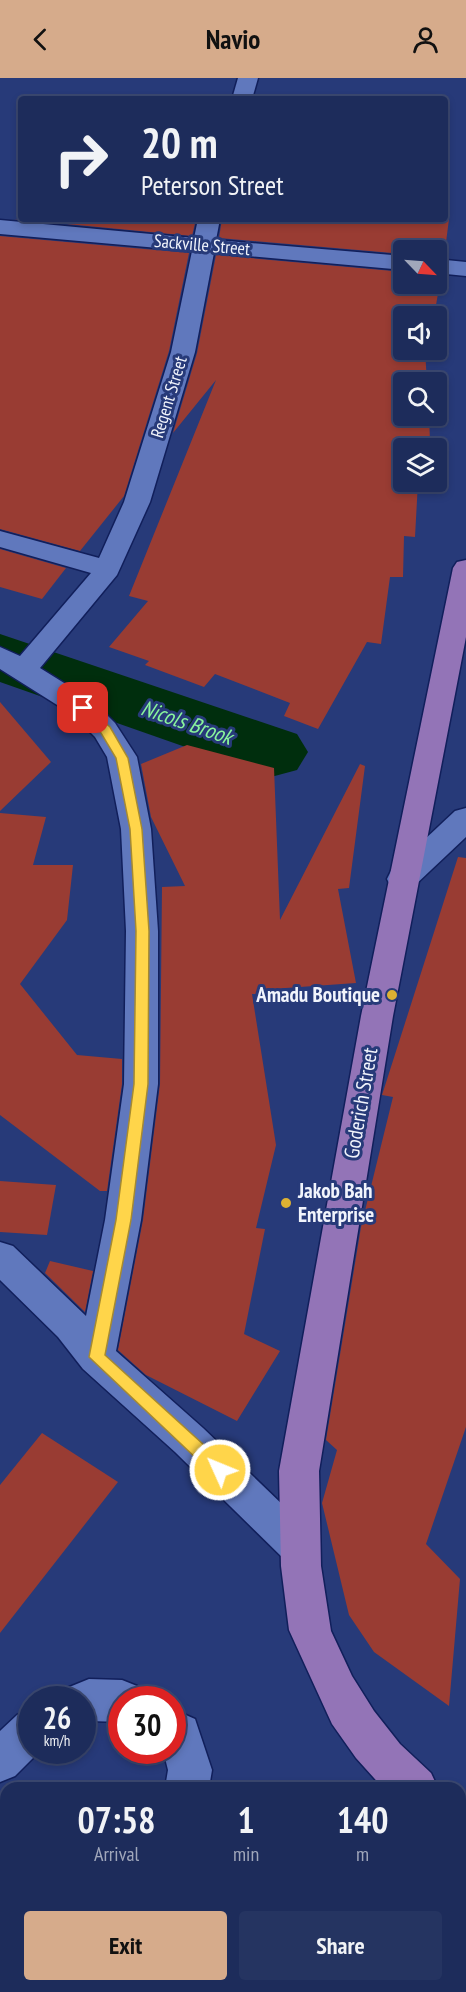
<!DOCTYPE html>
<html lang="en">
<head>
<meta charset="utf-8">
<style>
	body { margin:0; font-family:"PT Sans Narrow",sans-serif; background:#253461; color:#f1f3f6; height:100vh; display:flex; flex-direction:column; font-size:22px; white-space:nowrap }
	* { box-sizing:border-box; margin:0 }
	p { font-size:20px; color:#a0a7bb }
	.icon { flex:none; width:33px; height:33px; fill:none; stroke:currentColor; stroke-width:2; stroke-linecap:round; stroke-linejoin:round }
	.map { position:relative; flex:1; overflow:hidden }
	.panel { position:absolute; left:0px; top:1704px; width:466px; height:210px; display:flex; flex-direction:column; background:#1d2c5b; border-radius:18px 18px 0 0; box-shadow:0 3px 9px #0003,0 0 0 2px #3b4871 }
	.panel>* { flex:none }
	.guide { position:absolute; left:18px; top:18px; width:430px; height:126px; border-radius:6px; box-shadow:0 3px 9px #0003,0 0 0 2px #3b4871; background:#1d2c5b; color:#f1f3f6; overflow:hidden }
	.needle { width:39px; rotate:115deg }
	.tools { position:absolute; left:393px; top:162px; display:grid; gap:12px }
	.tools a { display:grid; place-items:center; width:54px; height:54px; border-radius:6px; background:#1d2c5b; box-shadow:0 3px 9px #0003,0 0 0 2px #3b4871; font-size:30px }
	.speed { position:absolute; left:18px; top:1608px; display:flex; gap:12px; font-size:30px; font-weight:700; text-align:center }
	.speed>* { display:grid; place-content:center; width:78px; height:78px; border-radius:50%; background:#1d2c5b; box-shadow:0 3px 9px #0003,0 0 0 2px #3b4871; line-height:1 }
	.speed small { font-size:15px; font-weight:400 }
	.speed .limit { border:9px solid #d22; background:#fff; color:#111 }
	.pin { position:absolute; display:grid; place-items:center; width:51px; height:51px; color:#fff; margin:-26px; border-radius:12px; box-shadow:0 3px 9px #0006 }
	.me { position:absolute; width:66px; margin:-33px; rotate:314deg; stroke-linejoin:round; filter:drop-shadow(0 0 4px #0008) }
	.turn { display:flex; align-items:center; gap:21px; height:126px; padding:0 24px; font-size:27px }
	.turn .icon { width:78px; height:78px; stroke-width:2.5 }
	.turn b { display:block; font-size:42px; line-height:51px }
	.eta { display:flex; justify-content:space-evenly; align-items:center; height:102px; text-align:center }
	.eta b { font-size:36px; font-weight:600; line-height:42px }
	.primary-button { display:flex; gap:12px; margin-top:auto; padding:12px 24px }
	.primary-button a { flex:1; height:69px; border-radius:6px; background:#d6ab8b; color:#111; font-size:24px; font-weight:600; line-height:69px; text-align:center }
	.primary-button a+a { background:#253461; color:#f1f3f6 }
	header { display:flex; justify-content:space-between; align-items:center; height:78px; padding:0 24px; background:#d6ab8b; color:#111; font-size:27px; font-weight:600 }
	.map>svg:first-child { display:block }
</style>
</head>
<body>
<header><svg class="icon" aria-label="back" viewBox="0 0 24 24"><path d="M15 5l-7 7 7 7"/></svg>Navio<svg class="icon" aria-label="person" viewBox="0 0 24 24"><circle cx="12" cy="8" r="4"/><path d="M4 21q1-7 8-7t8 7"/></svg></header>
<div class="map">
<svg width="466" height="1914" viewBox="0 0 466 1914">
	<rect width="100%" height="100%" fill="#273a79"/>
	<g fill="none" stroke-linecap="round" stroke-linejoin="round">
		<polygon fill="#002e0d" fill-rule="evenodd" points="0,556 297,656 308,674 297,692 271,699 0,604"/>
	</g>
	<g fill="#993c33">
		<polygon points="14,141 196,141 192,158"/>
		<polygon points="222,141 449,141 444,180 436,179 436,172 404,172 404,176 219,160"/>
		<polygon points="0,158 189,175 169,273 124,418 80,473 0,451"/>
		<polygon points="216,177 404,194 404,206 436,206 436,197 441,198 435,233 423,231 423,238 404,238 404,272 425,272 427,304 404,304 404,338 429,338 430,363 427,370 404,370 404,404 418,404 415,459 404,458 403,499 390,499 381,566 367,564 318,651 284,638 290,625 215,596 204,609 145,587 149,583 109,569 148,523 129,518 216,302 173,355 197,275"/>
		<polygon points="0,471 66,490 42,521 0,509"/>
		<polygon points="0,624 51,684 0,733"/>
		<polygon points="187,667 274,690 280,842 360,686 365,688 349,810 338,811 356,905 272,911 272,916 252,916 276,1067 256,1150 265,1151 244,1256 280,1273 237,1343 146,1297 118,1272 143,1142 160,1006 162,809 185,808 151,739 141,686"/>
		<polygon points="0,735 46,739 33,787 73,787 67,842 20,906 77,977 122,981 122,1006 107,1113 100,1113 0,1037"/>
		<polygon points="458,779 466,780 466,1349 426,1466 460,1501 449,1628 374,1574 349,1537 322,1425 337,1372 326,1362 361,1149 393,1019 382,1017 383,1014"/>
		<polygon points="0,1103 56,1107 47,1157 0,1154"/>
		<polygon points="50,1183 93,1193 85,1234 45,1195"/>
		<polygon points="42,1355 118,1404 0,1555 0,1407"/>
	</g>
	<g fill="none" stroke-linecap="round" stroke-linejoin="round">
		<g stroke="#111f5b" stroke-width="3">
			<g id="minor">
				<polygon points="238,0 258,0 252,21 232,21"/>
				<polygon points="198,141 220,141 216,162 404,178 404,192 214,175 195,274 150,424 117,497 40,590 93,623 115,645 137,679 151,751 158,853 158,1006 141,1142 116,1273 203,1350 313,1456 319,1469 313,1482 299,1488 285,1482 175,1374 83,1291 58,1259 0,1202 0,1164 13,1168 86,1238 105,1142 124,1006 126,853 121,751 107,679 95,659 73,637 0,591 0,569 20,578 91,495 0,469 0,453 99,480 124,424 171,274 192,173 0,156 0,142 194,160"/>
				<polygon points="436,181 466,184 466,198 436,195"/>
				<polygon points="466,730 466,759 413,809 402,812 391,809 387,801 391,793 455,733"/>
				<polygon points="89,1601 122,1602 137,1608 142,1622 122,1622 122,1644 89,1643 82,1646 82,1622 62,1622 67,1610"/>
				<polygon points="32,1631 32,1672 41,1672 15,1698 0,1704 0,1653 17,1637"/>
				<polygon points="172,1631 195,1641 212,1692 209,1710 165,1710 168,1692 163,1672 172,1672"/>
				<polygon points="0,1856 6,1859 6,1907 0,1904"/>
				<polygon points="10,1908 103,1908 101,1914 12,1914"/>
			</g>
		</g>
		<g stroke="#111f5b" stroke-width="3">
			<g id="major">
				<polygon points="466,482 466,559 393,938 319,1393 321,1488 331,1553 352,1598 374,1633 400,1666 431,1695 438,1710 383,1710 356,1680 332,1646 289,1552 281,1488 279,1393 361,938 453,490 457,484"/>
				<polygon points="460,1713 466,1715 466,1759 460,1757"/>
				<polygon points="460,1758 466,1760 466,1815 460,1813"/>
				<polygon points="466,1855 466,1914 419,1914 421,1908 460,1908 460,1857"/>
			</g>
		</g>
		<use href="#minor" fill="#6078bd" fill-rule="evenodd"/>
		<use href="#major" fill="#9374b7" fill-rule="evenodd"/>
	</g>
	<polygon fill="#ffd54a" stroke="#a68a30" stroke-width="1.5" points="83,626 110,649 128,680 142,751 149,853 148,1006 131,1142 105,1277 226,1387 228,1392 226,1398 220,1400 215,1398 89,1279 116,1142 134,1006 136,853 130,751 116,680 101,655 78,633 77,630"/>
	<g fill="#ddb133" stroke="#273a79" stroke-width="2">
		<circle cx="392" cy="917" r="6"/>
		<circle cx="286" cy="1125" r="6"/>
	</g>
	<g text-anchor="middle" stroke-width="6" stroke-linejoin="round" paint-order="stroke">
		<g font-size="18" fill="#f1f4fc" stroke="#273a79">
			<text transform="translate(202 167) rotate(5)" y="6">Sackville Street</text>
			<text transform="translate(169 319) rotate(-73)" y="6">Regent Street</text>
		</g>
		<g font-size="21" font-weight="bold" fill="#f1f4fc" stroke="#273a79" text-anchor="end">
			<text x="380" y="924">Amadu Boutique</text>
			<text x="298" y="1120" text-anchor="start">Jakob Bah<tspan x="298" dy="24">Enterprise</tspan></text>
		</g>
		<g font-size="21" fill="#f1f4fc" stroke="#273a79">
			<text transform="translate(361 1025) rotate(-80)" y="7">Goderich Street</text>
		</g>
		<g font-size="22" font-style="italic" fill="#89f49c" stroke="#273a79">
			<text transform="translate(187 644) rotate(19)" y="8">Nicols Brook</text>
		</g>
	</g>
</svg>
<div class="tools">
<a><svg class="needle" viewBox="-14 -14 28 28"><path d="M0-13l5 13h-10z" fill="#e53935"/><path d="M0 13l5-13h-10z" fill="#a0a7bb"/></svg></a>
<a><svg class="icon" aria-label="sound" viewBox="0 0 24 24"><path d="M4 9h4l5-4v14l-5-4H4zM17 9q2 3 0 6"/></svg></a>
<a><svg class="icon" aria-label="search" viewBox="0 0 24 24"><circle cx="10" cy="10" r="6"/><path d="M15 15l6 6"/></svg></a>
<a><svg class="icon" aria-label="layers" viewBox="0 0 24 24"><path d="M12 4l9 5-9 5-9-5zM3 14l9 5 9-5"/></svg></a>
</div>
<div class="speed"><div>26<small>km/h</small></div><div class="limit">30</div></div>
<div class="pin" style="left:83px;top:630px;background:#d93025"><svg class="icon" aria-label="arrive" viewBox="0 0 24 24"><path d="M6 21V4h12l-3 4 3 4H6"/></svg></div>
<svg class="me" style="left:220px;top:1392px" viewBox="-20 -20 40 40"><circle r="17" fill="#ffd54a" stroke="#fff" stroke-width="3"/><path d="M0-11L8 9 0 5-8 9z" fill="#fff"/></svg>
<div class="guide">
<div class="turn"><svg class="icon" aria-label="right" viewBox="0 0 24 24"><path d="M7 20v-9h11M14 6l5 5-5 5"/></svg><div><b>20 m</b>Peterson Street</div></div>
</div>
<section class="panel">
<div class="eta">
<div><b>07:58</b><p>Arrival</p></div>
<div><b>1</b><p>min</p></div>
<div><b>140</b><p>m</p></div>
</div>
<div class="primary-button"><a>Exit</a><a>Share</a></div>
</section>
</div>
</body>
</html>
